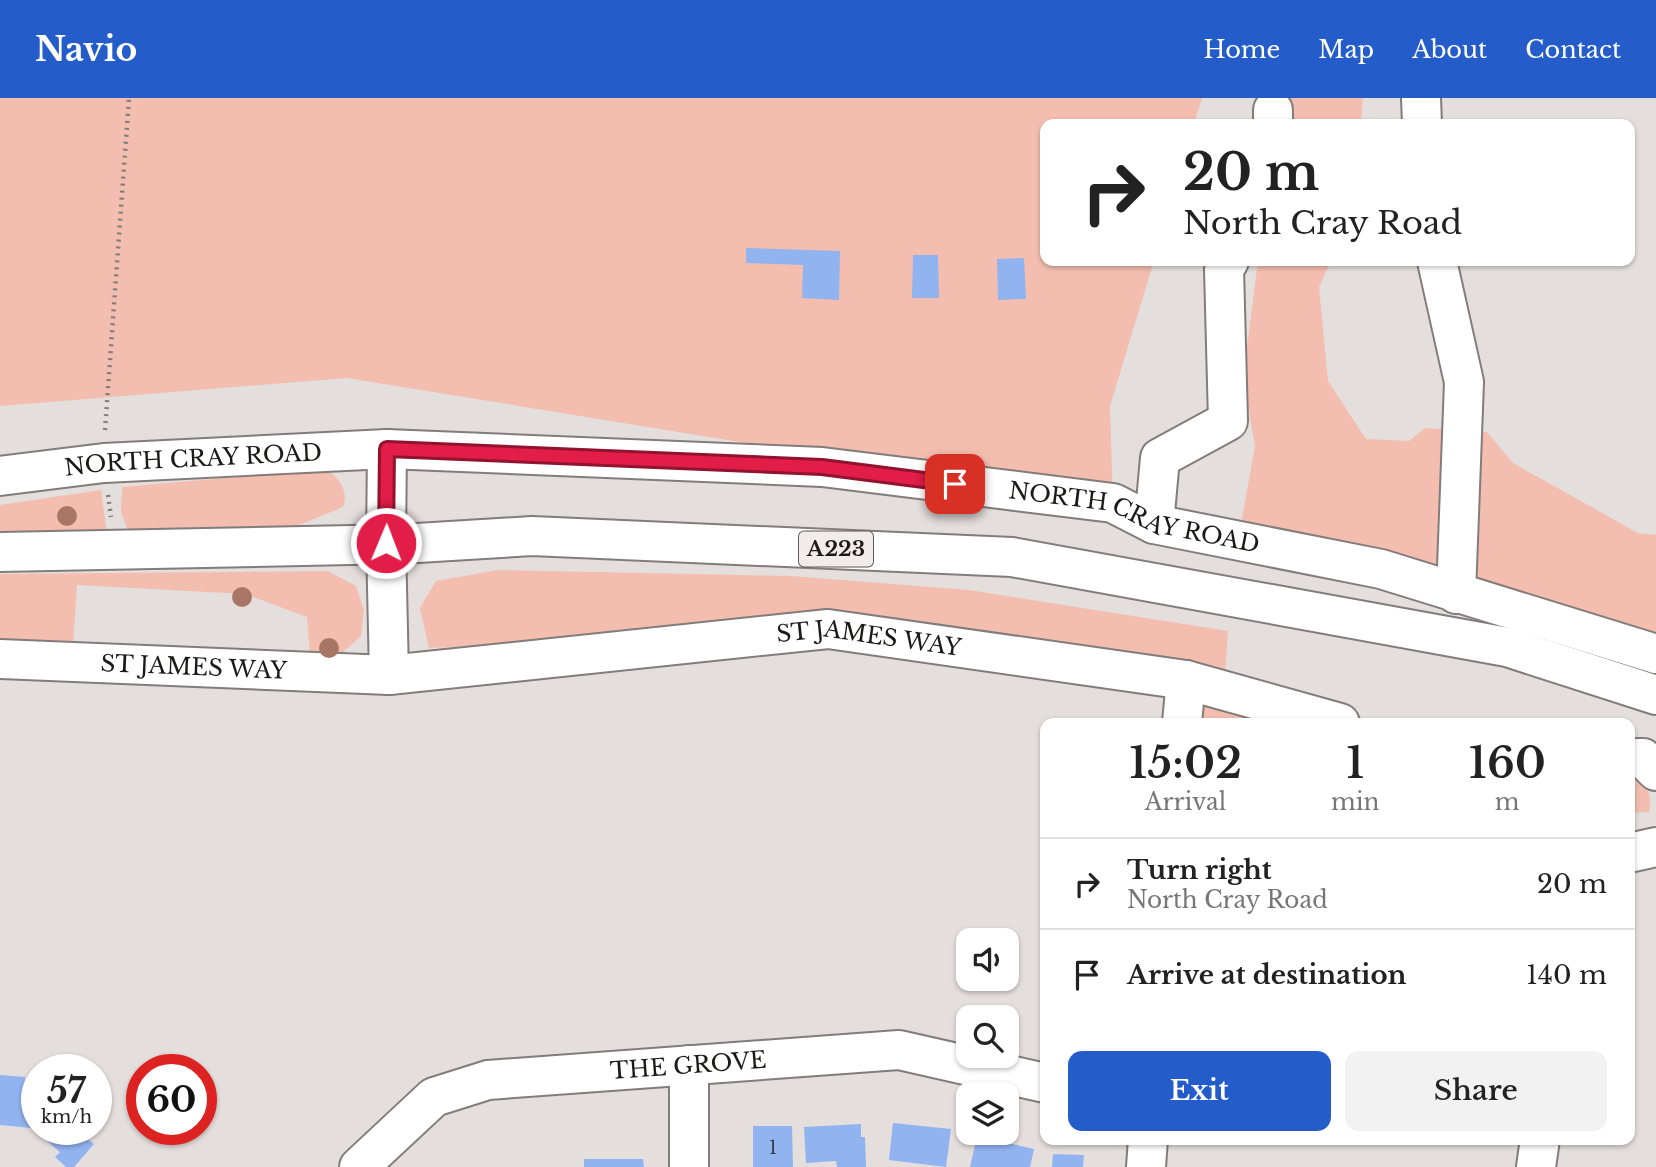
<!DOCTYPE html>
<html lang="en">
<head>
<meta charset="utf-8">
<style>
	body { margin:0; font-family:"Libre Baskerville",serif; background:#f2f2f2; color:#222; height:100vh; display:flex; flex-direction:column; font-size:26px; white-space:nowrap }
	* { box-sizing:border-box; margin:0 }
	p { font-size:23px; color:#767676 }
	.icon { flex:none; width:38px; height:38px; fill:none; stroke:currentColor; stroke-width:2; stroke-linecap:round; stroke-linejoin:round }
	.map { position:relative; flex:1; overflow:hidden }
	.drawer { position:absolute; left:1040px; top:620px; width:595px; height:427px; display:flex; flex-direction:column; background:#fff; border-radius:14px; box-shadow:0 2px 5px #0004 }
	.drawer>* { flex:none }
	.hud { position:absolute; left:1040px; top:21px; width:595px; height:147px; border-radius:14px; box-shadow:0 2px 5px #0004; background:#fff; color:#222; overflow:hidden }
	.controls { position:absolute; left:956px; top:830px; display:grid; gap:14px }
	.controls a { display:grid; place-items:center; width:63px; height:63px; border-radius:14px; background:#fff; box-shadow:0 2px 5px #0004; font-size:35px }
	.speed { position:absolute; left:21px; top:956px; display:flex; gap:14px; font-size:35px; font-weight:700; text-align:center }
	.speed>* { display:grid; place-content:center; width:91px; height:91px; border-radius:50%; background:#fff; box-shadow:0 2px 5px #0004; line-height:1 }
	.speed small { font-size:18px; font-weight:400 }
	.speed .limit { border:10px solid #d22; background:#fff; color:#111 }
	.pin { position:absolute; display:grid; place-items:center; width:60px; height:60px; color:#fff; margin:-30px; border-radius:14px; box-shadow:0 4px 10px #0006 }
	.me { position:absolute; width:77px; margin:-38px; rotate:1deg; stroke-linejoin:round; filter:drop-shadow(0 0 5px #0008) }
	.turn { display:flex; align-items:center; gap:24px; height:147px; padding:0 28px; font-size:32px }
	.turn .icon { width:91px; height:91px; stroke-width:2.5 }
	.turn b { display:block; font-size:49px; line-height:60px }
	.eta { display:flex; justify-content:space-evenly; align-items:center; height:119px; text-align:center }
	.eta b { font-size:42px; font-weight:600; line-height:49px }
	.button { display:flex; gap:14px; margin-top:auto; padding:14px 28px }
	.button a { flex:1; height:80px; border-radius:14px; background:#245dca; color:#fff; font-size:28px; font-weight:600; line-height:80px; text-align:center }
	.button a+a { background:#f2f2f2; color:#222 }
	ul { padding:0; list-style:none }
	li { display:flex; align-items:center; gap:21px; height:91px; padding:0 28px; border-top:2px solid #e0e0e0 }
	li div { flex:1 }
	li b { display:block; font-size:26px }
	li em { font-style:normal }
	header { display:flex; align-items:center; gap:42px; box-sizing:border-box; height:98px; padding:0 35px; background:#245dca; color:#fff }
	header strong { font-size:33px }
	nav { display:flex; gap:38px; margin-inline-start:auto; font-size:24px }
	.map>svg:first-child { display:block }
</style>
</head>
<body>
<header>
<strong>Navio</strong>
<nav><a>Home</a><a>Map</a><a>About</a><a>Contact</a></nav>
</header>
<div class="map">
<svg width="1656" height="1069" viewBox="0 0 1656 1069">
	<rect width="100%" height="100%" fill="#e4dedc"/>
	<g fill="#f3beaf">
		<polygon points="0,0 1202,0 1194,26 1045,26 1045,163 1154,163 1110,308 1113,405 347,280 0,308"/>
		<polygon points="1284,0 1363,0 1361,26 1286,26"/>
		<polygon points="1258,163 1331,163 1319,189 1328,283 1366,341 1409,343 1425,330 1487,334 1513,365 1638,435 1656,437 1656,537 1364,447 1241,426 1255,348 1243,281"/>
		<path d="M327 371C339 381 349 392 343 409L292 430 128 433 121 414 122 389Z"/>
		<polygon points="101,392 107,436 0,438 0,407"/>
		<polygon points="498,472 791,478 969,492 1228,533 1225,575 833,514 570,544 429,550 420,510 436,483"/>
		<polygon points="328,473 356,488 364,512 361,538 342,555 310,558 307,519 245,496 77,487 73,548 0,543 0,476"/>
		<polygon points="1208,600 1273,625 1193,625 1194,615"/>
		<path d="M1629 674C1646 686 1653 693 1649 714L1629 715Z"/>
	</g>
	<g fill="#91b3f0">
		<polygon points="746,150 840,153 839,202 802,200 803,167 746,165"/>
		<polygon points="913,157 938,157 939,200 912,200"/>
		<polygon points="1024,160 1026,201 998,202 997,161"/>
		<polygon points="0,977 25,979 24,992 35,993 32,1030 0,1027"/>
		<polygon points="893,1025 951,1031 946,1069 889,1062"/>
		<polygon points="861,1026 861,1039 865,1039 866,1069 837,1069 836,1063 806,1065 804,1029"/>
		<polygon points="753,1028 792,1028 793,1069 753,1069"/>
		<polygon points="57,1031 75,1031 94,1046 74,1069 66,1069 55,1059 60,1054 47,1043"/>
		<polygon points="977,1038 1034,1051 1030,1069 970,1069"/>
		<polygon points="1053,1056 1084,1057 1083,1069 1052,1069"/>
		<polygon points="584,1061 643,1061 644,1069 584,1069"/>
	</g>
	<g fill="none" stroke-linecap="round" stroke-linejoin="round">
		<g stroke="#827c7a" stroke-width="42">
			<g id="minor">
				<polyline points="1421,0 1422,26"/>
				<polyline points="1273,26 1273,12"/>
				<polyline points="1437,163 1464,284 1456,496"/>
				<polyline points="1154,426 1160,360 1228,323 1224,171 1229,163"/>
				<polyline points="386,445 389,577"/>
				<path id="s1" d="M0 561 389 577 828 531 1186 582 1340 625"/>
				<polyline points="1182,625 1186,582"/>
				<polyline points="1629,660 1643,660 1656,673"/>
				<polyline points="1629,755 1656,749"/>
				<polyline points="689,967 689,1069"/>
				<path id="s2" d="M359 1069 434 999 488 982 899 952 1045 985"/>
				<polyline points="1146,1069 1148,1041"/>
				<polyline points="1536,1069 1540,1041"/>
			</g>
		</g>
		<g stroke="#827c7a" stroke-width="42">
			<g id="major">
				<path id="s3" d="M0 378 104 365 387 351 822 369 1113 405 1154 426 1381 471 1656 556"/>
				<polyline points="386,445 387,351"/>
				<polyline points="0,454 401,446 532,438 1012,459 1507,549 1656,597"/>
			</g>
		</g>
		<g stroke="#817d7c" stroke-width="4.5" stroke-dasharray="2 5" stroke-linecap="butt">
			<polyline points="105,332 129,0"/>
			<polyline points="108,397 111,419"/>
		</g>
		<use href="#minor" stroke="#fff" stroke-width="38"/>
		<use href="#major" stroke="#fff" stroke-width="38"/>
	</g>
	<g fill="#a97665">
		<circle cx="67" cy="418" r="10"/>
		<circle cx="242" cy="499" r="10"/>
		<circle cx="329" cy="550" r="10"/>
	</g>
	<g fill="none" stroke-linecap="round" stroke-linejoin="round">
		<g stroke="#92132f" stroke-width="18">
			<polyline id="route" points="386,445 387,351 822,369 955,386"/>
		</g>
		<use href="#route" stroke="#e11d48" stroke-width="12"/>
	</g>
	<g text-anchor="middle" stroke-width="7" stroke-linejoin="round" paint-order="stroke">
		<g font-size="19" fill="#39404f">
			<text x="773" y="1056">1</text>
		</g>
		<rect fill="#f1ebe9" stroke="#5c5957" stroke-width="2" x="799" y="433.5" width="74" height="35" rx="5"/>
		<g font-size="21" font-weight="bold" fill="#1c1a19">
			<text x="836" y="458">A223</text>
		</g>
		<g font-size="23" fill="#1c1a19" stroke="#f1ebe9">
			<text dy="8" stroke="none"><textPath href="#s3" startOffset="194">NORTH CRAY ROAD</textPath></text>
			<text dy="8" stroke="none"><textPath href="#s3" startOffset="1141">NORTH CRAY ROAD</textPath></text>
			<text dy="8" stroke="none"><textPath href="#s1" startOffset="872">ST JAMES WAY</textPath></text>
			<text dy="8" stroke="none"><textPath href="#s1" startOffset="194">ST JAMES WAY</textPath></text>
			<text dy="8" stroke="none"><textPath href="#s2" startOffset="360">THE GROVE</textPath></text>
		</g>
	</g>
</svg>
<div class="controls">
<a><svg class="icon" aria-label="sound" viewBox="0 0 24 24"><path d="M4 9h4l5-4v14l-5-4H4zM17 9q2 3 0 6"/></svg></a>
<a><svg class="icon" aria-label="search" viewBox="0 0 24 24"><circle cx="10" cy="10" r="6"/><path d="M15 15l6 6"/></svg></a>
<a><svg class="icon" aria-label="layers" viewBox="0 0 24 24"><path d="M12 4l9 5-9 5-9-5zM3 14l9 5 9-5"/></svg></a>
</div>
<div class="speed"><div>57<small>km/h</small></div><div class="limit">60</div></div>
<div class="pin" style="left:955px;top:386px;background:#d93025"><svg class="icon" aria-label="arrive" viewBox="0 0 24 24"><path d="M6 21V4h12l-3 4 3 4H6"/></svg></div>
<svg class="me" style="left:386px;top:445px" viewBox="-20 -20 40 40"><circle r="17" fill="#e11d48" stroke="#fff" stroke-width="3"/><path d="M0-11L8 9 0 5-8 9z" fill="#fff"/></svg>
<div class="hud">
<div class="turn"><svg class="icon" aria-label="right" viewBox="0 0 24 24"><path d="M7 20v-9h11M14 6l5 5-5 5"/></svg><div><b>20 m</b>North Cray Road</div></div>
</div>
<section class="drawer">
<div class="eta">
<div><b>15:02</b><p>Arrival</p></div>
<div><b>1</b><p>min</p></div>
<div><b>160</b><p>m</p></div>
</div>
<ul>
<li><svg class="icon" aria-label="right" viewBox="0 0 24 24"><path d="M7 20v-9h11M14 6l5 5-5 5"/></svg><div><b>Turn right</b><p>North Cray Road</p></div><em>20 m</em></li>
<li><svg class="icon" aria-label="arrive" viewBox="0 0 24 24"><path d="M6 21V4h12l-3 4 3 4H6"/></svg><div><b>Arrive at destination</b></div><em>140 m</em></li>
</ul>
<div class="button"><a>Exit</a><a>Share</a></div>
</section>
</div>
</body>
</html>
